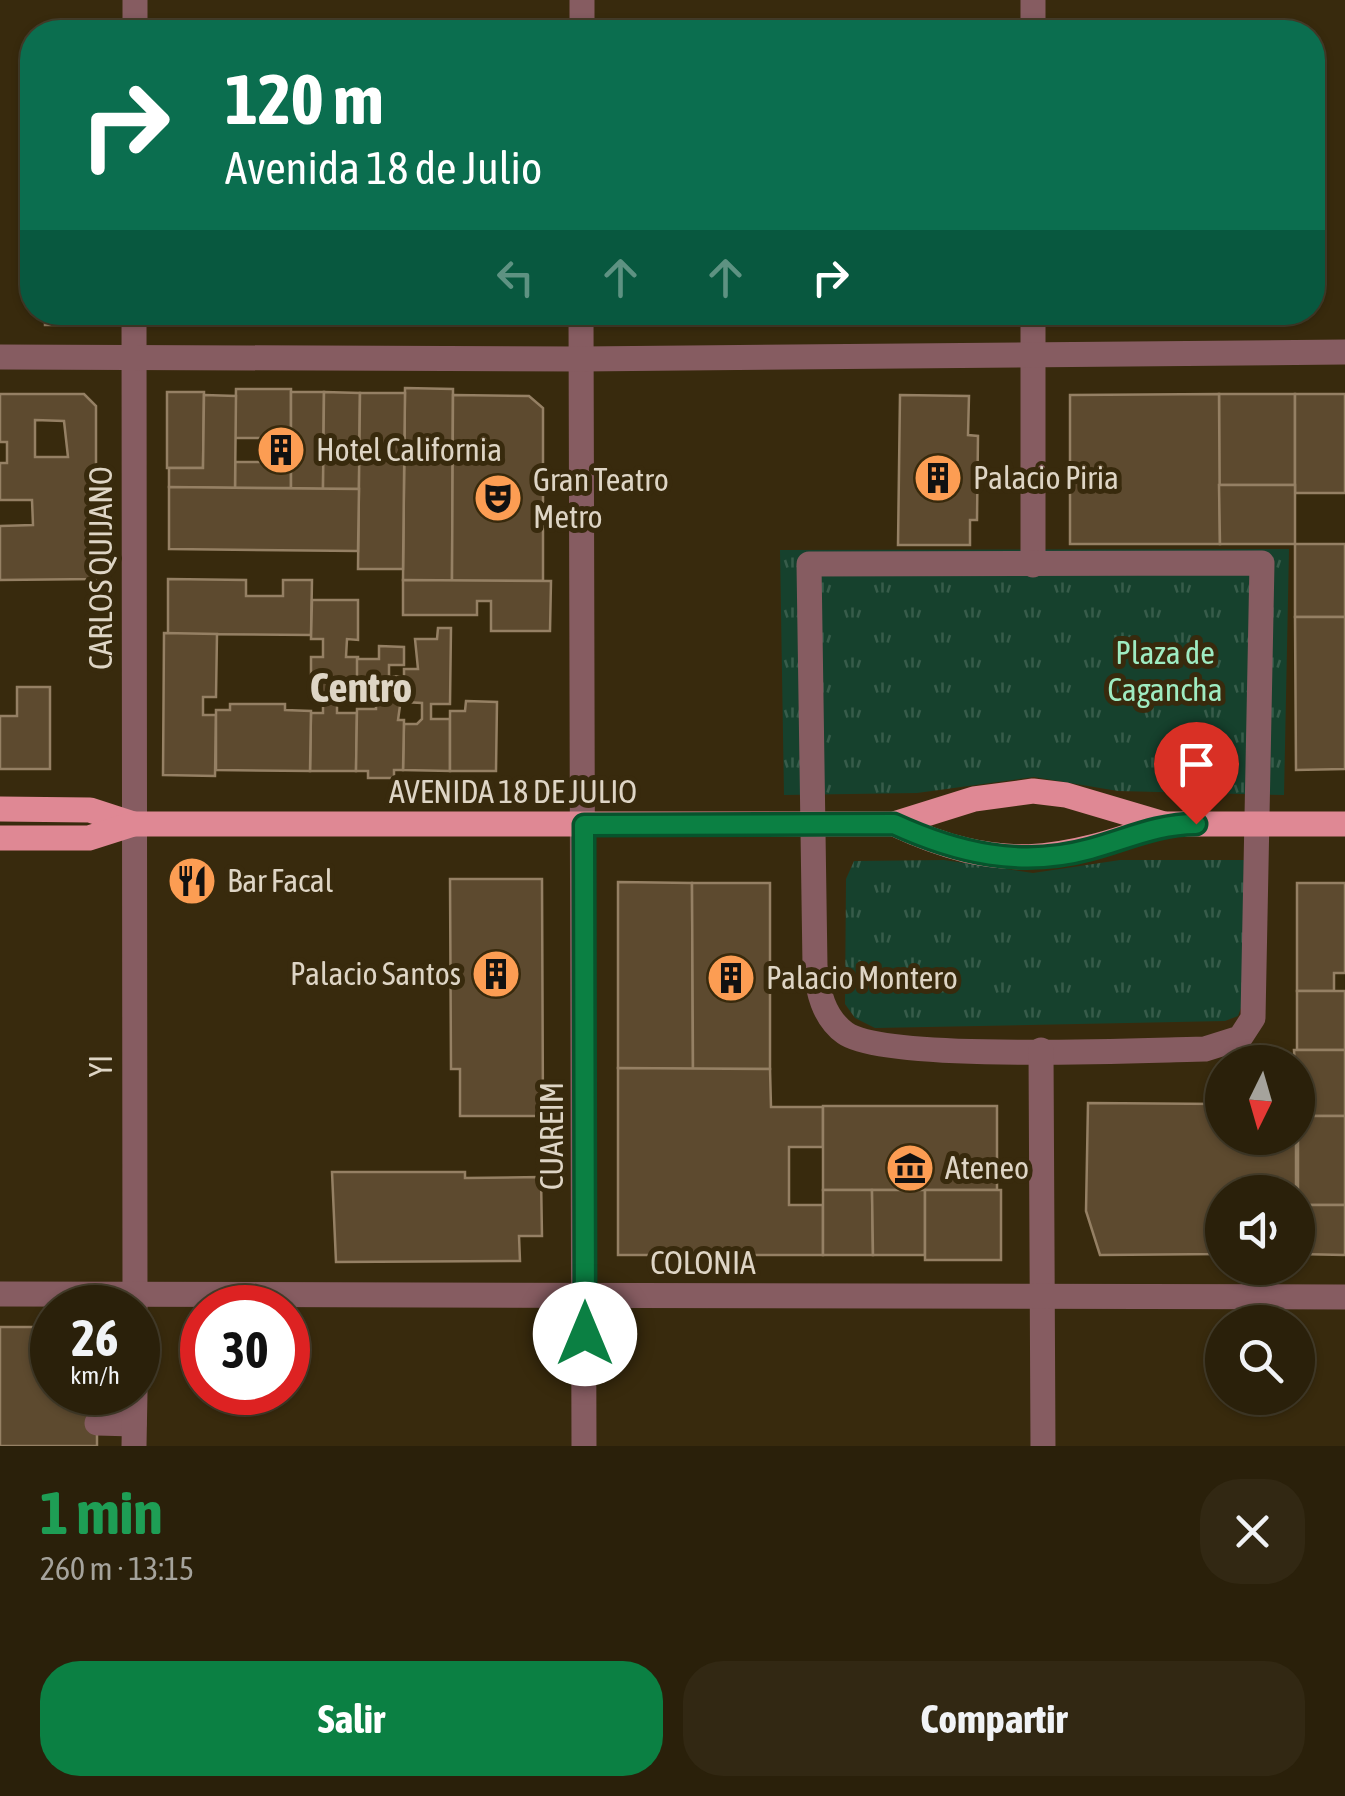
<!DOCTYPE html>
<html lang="es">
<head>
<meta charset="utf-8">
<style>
	body { margin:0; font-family:"Asap Condensed",sans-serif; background:#322813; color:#f1f3f6; height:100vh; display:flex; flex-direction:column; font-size:38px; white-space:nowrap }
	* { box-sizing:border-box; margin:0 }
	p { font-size:32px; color:#a5a39c }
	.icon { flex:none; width:55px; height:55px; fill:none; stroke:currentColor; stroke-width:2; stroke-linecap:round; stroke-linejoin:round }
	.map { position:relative; height:1446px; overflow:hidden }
	.side { display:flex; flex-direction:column; background:#2a200a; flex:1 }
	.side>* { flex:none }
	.banner { position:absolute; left:20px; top:20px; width:1305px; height:305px; border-radius:40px; box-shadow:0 2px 8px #0004,0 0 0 2px #463e2b; background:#0b6e4f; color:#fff; overflow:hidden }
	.needle { width:65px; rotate:185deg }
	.fabs { position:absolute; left:1205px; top:1045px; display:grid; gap:20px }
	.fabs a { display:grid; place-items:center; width:110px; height:110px; border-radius:50%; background:#2a200a; box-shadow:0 2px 8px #0004,0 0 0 2px #463e2b; font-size:50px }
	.speed { position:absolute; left:30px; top:1285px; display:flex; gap:20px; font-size:50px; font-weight:700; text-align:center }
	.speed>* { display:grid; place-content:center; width:130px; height:130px; border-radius:50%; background:#2a200a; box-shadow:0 2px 8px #0004,0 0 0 2px #463e2b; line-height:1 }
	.speed small { font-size:25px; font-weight:400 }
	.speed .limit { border:15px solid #d22; background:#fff; color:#111 }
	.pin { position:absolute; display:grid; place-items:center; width:85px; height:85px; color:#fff; margin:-102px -42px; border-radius:50% 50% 50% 0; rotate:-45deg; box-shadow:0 0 10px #0007 }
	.pin .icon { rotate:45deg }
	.me { position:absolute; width:110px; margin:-55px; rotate:0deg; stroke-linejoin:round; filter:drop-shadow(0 0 8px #0008) }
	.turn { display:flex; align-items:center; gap:35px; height:210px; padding:0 40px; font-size:45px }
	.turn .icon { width:130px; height:130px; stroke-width:2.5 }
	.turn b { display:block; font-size:70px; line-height:85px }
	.lanes { display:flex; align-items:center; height:95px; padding:0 40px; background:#0003; justify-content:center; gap:50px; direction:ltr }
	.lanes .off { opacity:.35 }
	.round { display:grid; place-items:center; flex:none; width:105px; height:105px; border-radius:40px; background:#322813 }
	.head { display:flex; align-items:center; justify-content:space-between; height:170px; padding:0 40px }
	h1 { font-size:60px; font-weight:700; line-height:75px; color:#1e9e55 }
	.button { display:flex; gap:20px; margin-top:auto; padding:20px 40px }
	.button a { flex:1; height:115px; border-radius:40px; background:#0b8043; color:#fff; font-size:40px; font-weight:700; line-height:115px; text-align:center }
	.button a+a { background:#322813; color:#f1f3f6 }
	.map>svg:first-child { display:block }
</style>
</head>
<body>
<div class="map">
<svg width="1345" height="1446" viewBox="0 0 1345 1446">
	<defs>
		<pattern id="park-tufts" width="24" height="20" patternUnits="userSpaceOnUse" patternTransform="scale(2.5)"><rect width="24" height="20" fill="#16412d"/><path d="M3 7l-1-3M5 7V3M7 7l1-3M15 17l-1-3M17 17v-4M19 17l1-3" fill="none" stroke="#375c4a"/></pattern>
	</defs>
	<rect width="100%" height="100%" fill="#382a0d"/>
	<g fill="url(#park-tufts)">
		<polygon points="1289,549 1284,795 1118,791 1034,777 917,793 784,795 780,550"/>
		<polygon points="944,860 1033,873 1120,860 1244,860 1242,1005 1238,1016 1225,1021 875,1028 855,1018 845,1004 846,879 854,861"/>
	</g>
	<g fill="#5d4a2f" stroke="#958064" stroke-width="2.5" fill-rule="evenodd">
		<polygon points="45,312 93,312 93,314 83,325 45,325"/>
		<rect x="452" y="312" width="49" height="8"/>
		<rect x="501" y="312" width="42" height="8"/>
		<rect x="749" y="312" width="30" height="12"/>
		<rect x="779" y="312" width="27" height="12"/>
		<rect x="806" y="312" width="48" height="12"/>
		<rect x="854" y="312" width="46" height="12"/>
		<rect x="900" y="312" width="38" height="12"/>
		<polygon points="938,312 998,312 998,325 938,324"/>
		<polygon points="405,388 453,389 452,581 403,580"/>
		<polygon points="236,389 291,389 291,488 235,488 235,462 270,462 271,438 235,438"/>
		<polygon points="167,392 204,392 203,468 167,468"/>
		<polygon points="291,392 324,392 323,489 291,488"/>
		<polygon points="324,392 360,393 359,489 323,489"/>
		<polygon points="360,393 405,393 403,569 358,569"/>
		<path d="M0 394H84L96 406V579L0 580V526L33 525 32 500H0V463H7V442H0ZM35 420 64 421 68 457H35Z"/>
		<rect x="1219" y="394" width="76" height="91"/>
		<polygon points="1219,394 1220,544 1070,544 1070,395"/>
		<rect x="1295" y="394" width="50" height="99"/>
		<polygon points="204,395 236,396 235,488 169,487 169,468 203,468"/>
		<polygon points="453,395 529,396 543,408 543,581 452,581"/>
		<polygon points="900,395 969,396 968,435 978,436 977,520 970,520 970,545 898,545"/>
		<polygon points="1219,485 1295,485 1295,544 1220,544"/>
		<polygon points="169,487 359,489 358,551 169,549"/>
		<rect x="1295" y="544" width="50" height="73"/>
		<polygon points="168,579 246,580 246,596 283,596 283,580 312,580 311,635 168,634"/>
		<polygon points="403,580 551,581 550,631 491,631 491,601 477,601 477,615 403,615"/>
		<polygon points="312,600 358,600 358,640 347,639 346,657 358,657 357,697 337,697 337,713 357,713 356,771 310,771 311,713 323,713 323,697 311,697 311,657 323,657 323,639 311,639"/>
		<polygon points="1295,617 1345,617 1345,769 1296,770"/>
		<polygon points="438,628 451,628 450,704 431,704 431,719 450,719 450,771 403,770 404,724 417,724 422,719 422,703 404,702 404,669 418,669 415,639 437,639"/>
		<polygon points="164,633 217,634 216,697 203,697 203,715 216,715 215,776 163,775"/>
		<polygon points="379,646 404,647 404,665 389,665 389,676 404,677 398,720 404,720 403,770 394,770 394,778 368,778 368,771 356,771 357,709 376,709 376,695 357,695 357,659 379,659"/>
		<polygon points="17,687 50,687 50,769 0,769 0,716 17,716"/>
		<polygon points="466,701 497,702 496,771 450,771 450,711 465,711"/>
		<polygon points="230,704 285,704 285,710 311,711 310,771 216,770 216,710 230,710"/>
		<polygon points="450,879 542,879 543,1116 460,1116 460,1069 451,1069"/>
		<polygon points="618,882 692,883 693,1069 618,1068"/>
		<polygon points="692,883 770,883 770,1069 693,1069"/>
		<polygon points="1297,883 1345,883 1345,973 1334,973 1334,991 1297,991"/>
		<rect x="1297" y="991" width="48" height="59"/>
		<polygon points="1294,1050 1345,1050 1345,1116 1298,1116"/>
		<polygon points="618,1068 770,1069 771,1107 823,1107 823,1147 789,1147 789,1205 823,1205 823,1255 618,1255"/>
		<polygon points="1088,1103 1222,1104 1222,1138 1296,1138 1296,1192 1222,1192 1222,1254 1100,1255 1086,1211"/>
		<rect x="823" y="1106" width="174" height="84"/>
		<rect x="1298" y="1116" width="47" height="89"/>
		<polygon points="332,1172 465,1172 465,1178 541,1177 542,1236 519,1236 520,1261 336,1262"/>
		<polygon points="823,1190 872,1190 873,1255 823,1255"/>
		<polygon points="872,1190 925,1190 925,1255 873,1255"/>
		<rect x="925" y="1190" width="76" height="70"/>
		<polygon points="1298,1205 1345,1205 1345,1255 1298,1254"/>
		<polygon points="0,1327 52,1327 52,1392 97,1392 97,1446 0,1446"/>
	</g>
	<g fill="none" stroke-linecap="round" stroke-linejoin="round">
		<g stroke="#865c61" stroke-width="25">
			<polyline points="135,32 135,0"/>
			<polyline points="582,32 582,0"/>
			<polyline points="1033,32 1033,0"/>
			<polyline points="134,312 135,1307"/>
			<polyline points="581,312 584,1446"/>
			<polyline points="1033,312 1033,565"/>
			<polyline points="0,357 581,359 1345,352"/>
			<path d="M1262 563 1253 1018 1240 1038 1205 1049C1142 1050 885 1062 845 1033 823 1017 818 991 815 966L809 564Z"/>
			<polyline points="1041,1050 1043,1446"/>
			<polyline points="0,1294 1345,1297"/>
			<polyline points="97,1423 134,1424"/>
			<polyline points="134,1446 135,1392"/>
		</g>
		<g stroke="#df8894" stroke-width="25">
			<polyline points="0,809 90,810 133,824"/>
			<path d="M894 824C999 873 1058 862 1164 824"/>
			<polyline points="0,838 89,838 133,824 894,824 974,799 1033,791 1066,795 1164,824 1345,824"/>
		</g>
	</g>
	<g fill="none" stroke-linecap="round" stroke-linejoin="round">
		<g stroke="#07532c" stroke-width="25">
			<path id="route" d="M585 1334 584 825 894 824C957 853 1021 868 1090 849 1127 839 1157 824 1196 824"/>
		</g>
		<use href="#route" stroke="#0b8043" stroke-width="18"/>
	</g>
	<defs>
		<g id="building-disc" transform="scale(2.5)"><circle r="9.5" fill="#fc9d53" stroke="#382a0d"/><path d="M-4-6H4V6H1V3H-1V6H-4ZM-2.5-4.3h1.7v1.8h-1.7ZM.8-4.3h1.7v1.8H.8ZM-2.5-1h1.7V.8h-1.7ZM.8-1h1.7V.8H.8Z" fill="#111"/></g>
		<g id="theatre-disc" transform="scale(2.5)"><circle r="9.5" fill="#fc9d53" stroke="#382a0d"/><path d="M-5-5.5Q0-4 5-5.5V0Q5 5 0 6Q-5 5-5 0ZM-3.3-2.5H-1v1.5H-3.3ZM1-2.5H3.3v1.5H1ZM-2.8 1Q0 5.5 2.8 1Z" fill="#111"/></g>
		<g id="restaurant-disc" transform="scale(2.5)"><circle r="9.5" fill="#fc9d53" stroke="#382a0d"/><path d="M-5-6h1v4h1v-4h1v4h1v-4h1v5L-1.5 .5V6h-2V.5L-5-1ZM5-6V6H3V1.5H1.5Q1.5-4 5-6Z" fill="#111"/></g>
		<g id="museum-disc" transform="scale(2.5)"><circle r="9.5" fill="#fc9d53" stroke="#382a0d"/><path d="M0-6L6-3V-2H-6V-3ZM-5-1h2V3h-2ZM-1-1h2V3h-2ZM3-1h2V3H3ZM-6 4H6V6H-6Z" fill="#111"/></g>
	</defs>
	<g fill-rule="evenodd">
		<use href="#building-disc" x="281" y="450"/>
		<use href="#building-disc" x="938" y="478"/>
		<use href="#theatre-disc" x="498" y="498"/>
		<use href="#restaurant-disc" x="192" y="881"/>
		<use href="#building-disc" x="496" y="974"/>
		<use href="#building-disc" x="731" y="978"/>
		<use href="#museum-disc" x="910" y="1168"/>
	</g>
	<g text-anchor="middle" stroke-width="10" stroke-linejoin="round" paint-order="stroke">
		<g font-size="32" fill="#ded5c5" stroke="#382a0d" text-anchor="start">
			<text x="316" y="461">Hotel California</text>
			<text x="973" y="489">Palacio Piria</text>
			<text x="533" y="491">Gran Teatro<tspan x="533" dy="37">Metro</tspan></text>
			<text x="227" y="892">Bar Facal</text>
			<text x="461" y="985" text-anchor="end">Palacio Santos</text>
			<text x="766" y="989">Palacio Montero</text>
			<text x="945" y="1179">Ateneo</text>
		</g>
		<g font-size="32" fill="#ded5c5" stroke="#382a0d">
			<text transform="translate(101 568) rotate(-90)" y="11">CARLOS QUIJANO</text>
			<text x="513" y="803">AVENIDA 18 DE JULIO</text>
			<text transform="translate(101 1066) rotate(-90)" y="11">YI</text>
			<text transform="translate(552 1136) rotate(-90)" y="11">CUAREIM</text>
			<text x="703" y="1274">COLONIA</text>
		</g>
		<g font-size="32" fill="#9eecc2" stroke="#382a0d">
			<text x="1165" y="664">Plaza de<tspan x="1165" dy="37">Cagancha</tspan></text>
		</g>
		<g font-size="42" font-weight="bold" fill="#ded5c5" stroke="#382a0d">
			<text x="361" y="702">Centro</text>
		</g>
	</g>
</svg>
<div class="fabs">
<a><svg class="needle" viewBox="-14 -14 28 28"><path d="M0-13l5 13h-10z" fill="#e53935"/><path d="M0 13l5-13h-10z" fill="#a5a39c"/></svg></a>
<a><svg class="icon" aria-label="sound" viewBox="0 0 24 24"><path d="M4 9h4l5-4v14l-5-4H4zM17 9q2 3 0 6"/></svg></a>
<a><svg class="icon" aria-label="search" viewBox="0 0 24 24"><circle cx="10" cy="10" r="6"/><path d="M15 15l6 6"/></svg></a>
</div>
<div class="speed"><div>26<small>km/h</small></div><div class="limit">30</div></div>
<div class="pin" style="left:1196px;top:824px;background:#d93025"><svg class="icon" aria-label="arrive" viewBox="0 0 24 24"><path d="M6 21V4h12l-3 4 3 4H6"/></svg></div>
<svg class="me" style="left:585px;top:1334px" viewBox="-20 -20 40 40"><circle r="19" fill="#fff"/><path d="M0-13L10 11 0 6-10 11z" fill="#0b8043"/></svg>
<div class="banner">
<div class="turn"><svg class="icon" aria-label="right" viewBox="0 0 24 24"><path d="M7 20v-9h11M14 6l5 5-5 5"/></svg><div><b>120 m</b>Avenida 18 de Julio</div></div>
<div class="lanes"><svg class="icon off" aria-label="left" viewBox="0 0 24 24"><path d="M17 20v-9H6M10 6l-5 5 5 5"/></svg><svg class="icon off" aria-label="ahead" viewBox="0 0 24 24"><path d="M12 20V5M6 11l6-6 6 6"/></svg><svg class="icon off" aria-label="ahead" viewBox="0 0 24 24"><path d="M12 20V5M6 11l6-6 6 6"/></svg><svg class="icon" aria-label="right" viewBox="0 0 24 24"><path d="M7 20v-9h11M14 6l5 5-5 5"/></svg></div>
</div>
</div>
<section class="side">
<div class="head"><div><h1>1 min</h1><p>260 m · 13:15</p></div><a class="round"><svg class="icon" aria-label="close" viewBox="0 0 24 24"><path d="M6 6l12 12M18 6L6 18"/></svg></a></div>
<div class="button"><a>Salir</a><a>Compartir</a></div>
</section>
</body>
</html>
